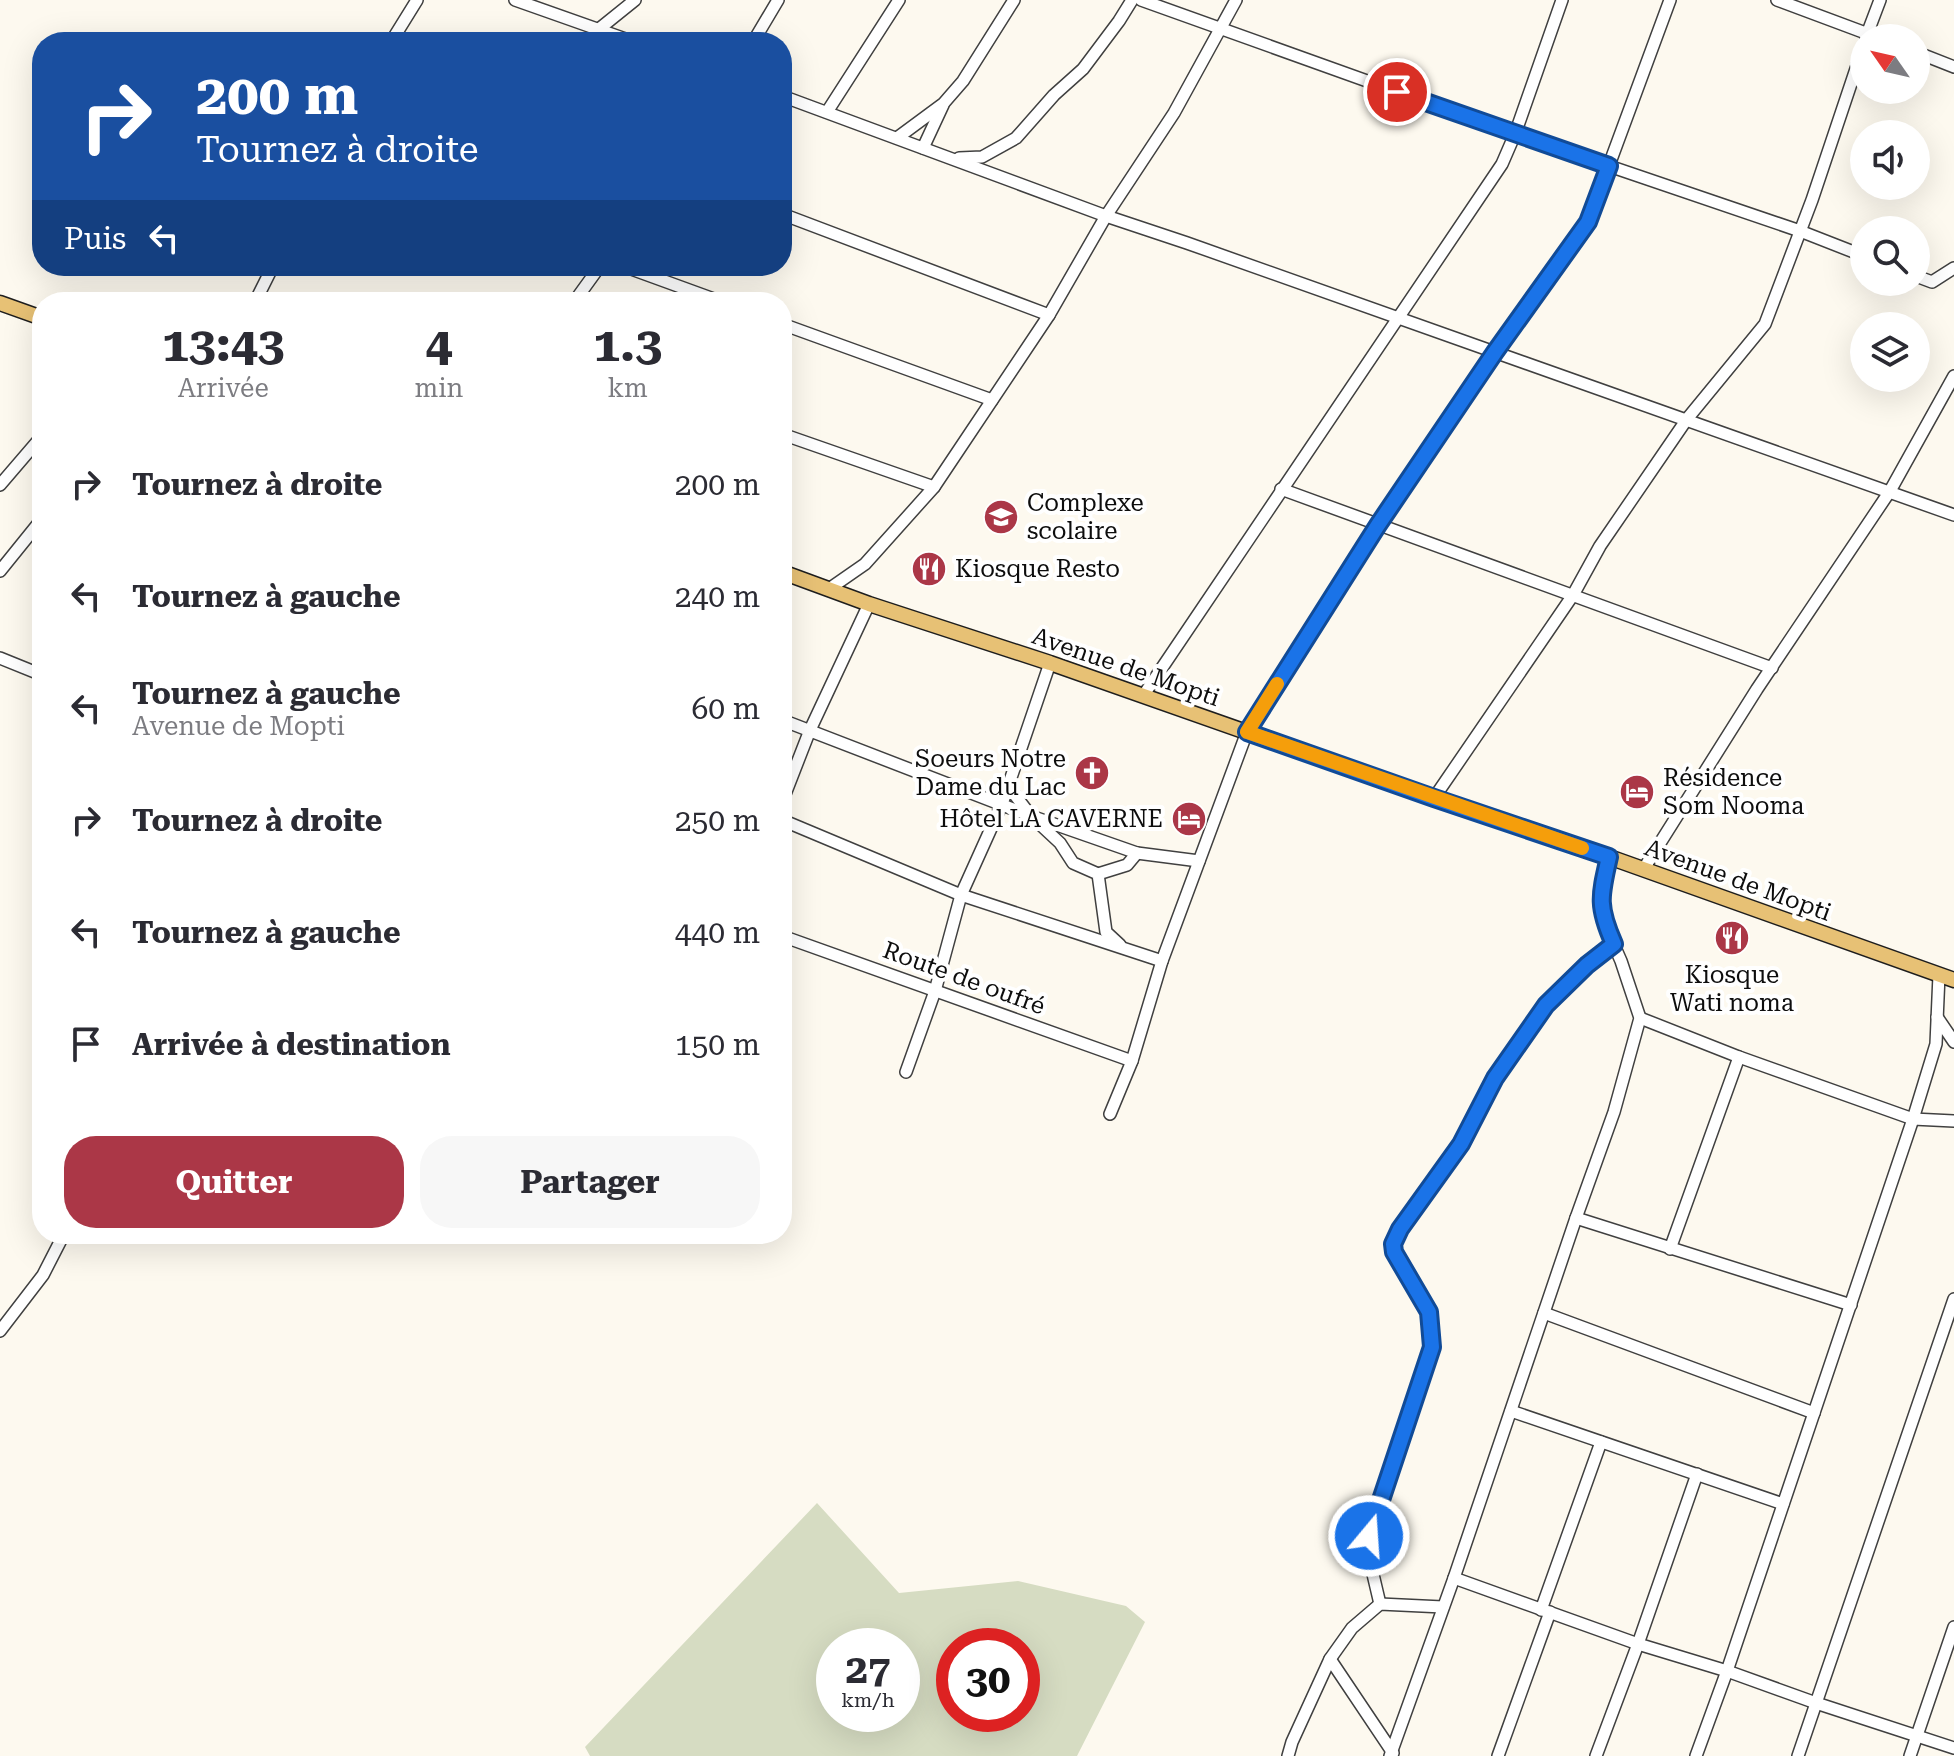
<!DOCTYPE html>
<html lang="fr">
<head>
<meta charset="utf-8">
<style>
	body { margin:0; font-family:"Roboto Serif",serif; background:#f7f7f7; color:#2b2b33; height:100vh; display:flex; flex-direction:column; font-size:30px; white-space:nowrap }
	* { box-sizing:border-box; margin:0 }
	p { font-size:26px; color:#7c7c81 }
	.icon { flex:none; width:44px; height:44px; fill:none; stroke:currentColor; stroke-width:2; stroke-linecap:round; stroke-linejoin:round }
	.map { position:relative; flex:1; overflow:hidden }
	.sheet { position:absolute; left:32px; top:292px; width:760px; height:952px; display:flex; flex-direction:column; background:#fff; border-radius:32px; box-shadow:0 8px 32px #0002 }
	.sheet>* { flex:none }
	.hud { position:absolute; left:32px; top:32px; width:760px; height:244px; border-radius:32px; box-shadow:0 8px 32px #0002; background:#1a4fa0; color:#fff; overflow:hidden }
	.needle { width:52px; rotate:304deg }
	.controls { position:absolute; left:1850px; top:24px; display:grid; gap:16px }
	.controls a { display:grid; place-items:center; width:80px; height:80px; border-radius:50%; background:#fff; box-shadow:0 8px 32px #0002; font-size:40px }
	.speed { position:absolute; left:816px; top:1628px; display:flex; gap:16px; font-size:40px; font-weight:700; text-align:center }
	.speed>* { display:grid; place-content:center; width:104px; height:104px; border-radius:50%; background:#fff; box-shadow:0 8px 32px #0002; line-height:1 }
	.speed small { font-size:20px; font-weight:400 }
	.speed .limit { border:12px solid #d22; background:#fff; color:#111 }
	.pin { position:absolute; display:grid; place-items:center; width:68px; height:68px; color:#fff; margin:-34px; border:4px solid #fff; border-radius:50%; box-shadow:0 2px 8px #0007 }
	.me { position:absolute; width:88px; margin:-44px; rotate:18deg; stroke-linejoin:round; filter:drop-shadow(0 0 6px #0008) }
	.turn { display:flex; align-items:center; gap:28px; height:168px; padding:0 32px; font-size:36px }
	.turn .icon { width:104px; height:104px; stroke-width:2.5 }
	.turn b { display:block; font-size:56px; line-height:68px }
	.then { display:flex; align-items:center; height:76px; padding:0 32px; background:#0003; gap:16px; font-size:30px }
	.eta { display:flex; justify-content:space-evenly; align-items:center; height:136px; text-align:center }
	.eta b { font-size:48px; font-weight:700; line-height:56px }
	.primary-button { display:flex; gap:16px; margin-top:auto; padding:16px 32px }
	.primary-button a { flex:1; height:92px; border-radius:32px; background:#ab3747; color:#fff; font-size:32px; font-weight:700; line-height:92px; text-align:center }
	.primary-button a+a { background:#f7f7f7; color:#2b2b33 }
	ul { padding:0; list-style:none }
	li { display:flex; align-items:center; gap:24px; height:112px; padding:0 32px }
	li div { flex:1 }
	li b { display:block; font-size:30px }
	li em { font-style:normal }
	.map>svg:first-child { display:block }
</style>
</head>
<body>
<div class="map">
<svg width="1954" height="1756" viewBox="0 0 1954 1756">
	<rect width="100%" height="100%" fill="#fdf9ef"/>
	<path fill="#d6dcc2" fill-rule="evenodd" d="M817 1503 899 1593 1018 1581 1126 1606 1145 1622 1077 1756H590L585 1747ZM902 1646V1714H834V1646ZM1022 1646V1714H954V1646Z"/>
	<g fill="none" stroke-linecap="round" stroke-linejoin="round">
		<g stroke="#404040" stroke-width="14">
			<g id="minor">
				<polyline points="515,0 634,42"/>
				<polyline points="1141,0 1515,134 1800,231 1864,256"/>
				<polyline points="1777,0 1879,38"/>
				<polyline points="599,29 635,0"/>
				<polyline points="1866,37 1880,0"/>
				<polyline points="391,42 417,0"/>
				<polyline points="753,42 778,0"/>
				<polyline points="1916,52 1954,67"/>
				<polyline points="782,96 1106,216 1187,243 1954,515"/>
				<polyline points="827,112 899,0"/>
				<polyline points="897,138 943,104 963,81 1014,0"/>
				<polyline points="923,148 943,105"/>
				<polyline points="959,158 982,157 1016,138 1054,95 1083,69 1119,21 1132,0"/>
				<polyline points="782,214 1049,315"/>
				<polyline points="623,266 722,302"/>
				<polyline points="1916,276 1932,282 1954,268"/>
				<polyline points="255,302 273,266"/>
				<polyline points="574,302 600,266"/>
				<polyline points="782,324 992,400"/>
				<polyline points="782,434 934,487"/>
				<polyline points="0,485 42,436"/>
				<polyline points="1281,489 1772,668"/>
				<polyline points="0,571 42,519"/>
				<polyline points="829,589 865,564 934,487 1049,315 1106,216 1174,113 1236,0"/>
				<polyline points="0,658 42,675"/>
				<polyline points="1143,696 1502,164 1515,134 1562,0"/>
				<polyline points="782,720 1031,816 1137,853 1199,861"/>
				<polyline points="1008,786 1031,816 1060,843 1073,863 1098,874 1106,932 1120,945"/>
				<polyline points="1434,798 1573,595 1600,546 1687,419 1765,324 1812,200 1864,45"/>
				<polyline points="782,802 810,730 869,604"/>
				<polyline points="782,820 961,895 1162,961"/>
				<polyline points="1643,870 1757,689 1890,491 1954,376"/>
				<polyline points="1098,874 1127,865 1137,853"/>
				<polyline points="782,936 1132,1061"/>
				<polyline points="1937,1017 1954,1042"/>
				<polyline points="1640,1018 1739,1057 1913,1119 1954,1121"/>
				<polyline points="906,1072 935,991 961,895 1002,804 1050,663"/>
				<polyline points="1110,1114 1132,1061 1162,961 1247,732 1378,525 1495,352 1588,222 1670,0"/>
				<polyline points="1576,1218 1851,1305"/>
				<polyline points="1670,1249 1739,1057"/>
				<polyline points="1544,1313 1814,1413"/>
				<polyline points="0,1331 43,1275 64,1234"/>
				<polyline points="1511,1411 1783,1504"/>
				<polyline points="1454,1578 1638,1644 1727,1671 1816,1703 1954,1748"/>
				<polyline points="1380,1604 1368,1553 1369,1536 1432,1347 1429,1312 1394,1252 1393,1244 1400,1229 1461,1144 1495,1078 1546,1005 1587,965 1614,944"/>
				<polyline points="1541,1610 1601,1442"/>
				<polyline points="1330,1659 1393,1753"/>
				<polyline points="1288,1756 1292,1742 1330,1659 1352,1628 1380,1604 1443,1607"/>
				<polyline points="1390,1756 1454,1578 1576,1218 1614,1112 1640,1018 1621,961 1606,927 1600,898 1609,857"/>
				<polyline points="1498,1756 1550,1612"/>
				<polyline points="1596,1756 1638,1644 1697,1474"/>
				<polyline points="1696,1756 1727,1671 1913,1119 1936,1044 1939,975"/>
				<polyline points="1798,1756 1954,1299"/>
				<polyline points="1910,1756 1954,1627"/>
			</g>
		</g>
		<g stroke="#1e1e1e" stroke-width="17">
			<g id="major">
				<polyline points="0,303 42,318"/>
				<polyline points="782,572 869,604 1050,663 1434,798 1609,857 1954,980"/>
			</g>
		</g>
		<use href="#minor" stroke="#fff" stroke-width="11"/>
		<use href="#major" stroke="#e7c175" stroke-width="14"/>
	</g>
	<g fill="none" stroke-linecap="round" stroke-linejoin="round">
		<g stroke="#114b97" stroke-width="20">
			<path id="route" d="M1369 1536 1432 1347 1429 1312 1394 1252 1393 1244 1400 1229 1461 1144 1495 1078 1546 1005 1587 965 1614 944C1597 906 1600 896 1609 857L1434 798 1247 732 1378 525 1495 352 1588 222 1609 166 1397 92"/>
		</g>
		<use href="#route" stroke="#1a73e8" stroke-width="14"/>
		<polyline stroke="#f59e0b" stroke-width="14" points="1277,684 1247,732 1582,848"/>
	</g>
	<defs>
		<g id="school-disc" transform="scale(1.8)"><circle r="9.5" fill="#ab3747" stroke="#fff"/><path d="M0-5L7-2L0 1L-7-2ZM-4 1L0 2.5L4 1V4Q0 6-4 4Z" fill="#fff"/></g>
		<g id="restaurant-disc" transform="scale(1.8)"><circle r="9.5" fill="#ab3747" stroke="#fff"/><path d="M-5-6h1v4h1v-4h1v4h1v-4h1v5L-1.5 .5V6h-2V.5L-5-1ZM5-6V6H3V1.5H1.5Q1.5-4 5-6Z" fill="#fff"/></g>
		<g id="church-disc" transform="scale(1.8)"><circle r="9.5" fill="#ab3747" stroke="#fff"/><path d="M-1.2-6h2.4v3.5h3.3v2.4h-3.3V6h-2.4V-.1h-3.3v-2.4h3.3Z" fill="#fff"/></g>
		<g id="hotel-disc" transform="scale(1.8)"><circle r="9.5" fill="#ab3747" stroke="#fff"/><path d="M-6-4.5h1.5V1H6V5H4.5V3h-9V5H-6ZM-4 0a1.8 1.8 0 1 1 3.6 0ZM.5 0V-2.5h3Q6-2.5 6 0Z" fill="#fff"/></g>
	</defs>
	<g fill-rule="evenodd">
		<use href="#school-disc" x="1001" y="517"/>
		<use href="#restaurant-disc" x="929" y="569"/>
		<use href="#church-disc" x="1092" y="773"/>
		<use href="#hotel-disc" x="1637" y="792"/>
		<use href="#hotel-disc" x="1189" y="819"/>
		<use href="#restaurant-disc" x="1732" y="938"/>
	</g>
	<g text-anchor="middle" stroke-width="8" stroke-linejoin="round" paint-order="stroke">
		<g font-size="24" fill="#0d0d0d" stroke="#fff" text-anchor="start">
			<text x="1027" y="511">Complexe<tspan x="1027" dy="28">scolaire</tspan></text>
			<text x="955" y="577">Kiosque Resto</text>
			<text x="1066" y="767" text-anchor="end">Soeurs Notre<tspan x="1066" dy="28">Dame du Lac</tspan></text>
			<text x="1663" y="786">Résidence<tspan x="1663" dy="28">Som Nooma</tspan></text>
			<text x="1163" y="827" text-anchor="end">Hôtel LA CAVERNE</text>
			<text x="1732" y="983" text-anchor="middle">Kiosque<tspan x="1732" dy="28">Wati noma</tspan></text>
		</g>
		<g font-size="24" fill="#0d0d0d" stroke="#fff">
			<text transform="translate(1126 667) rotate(19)" y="8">Avenue de Mopti</text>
			<text transform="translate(1738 880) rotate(20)" y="8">Avenue de Mopti</text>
			<text transform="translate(964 978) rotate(20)" y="8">Route de oufré</text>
		</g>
	</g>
</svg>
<div class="controls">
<a><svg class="needle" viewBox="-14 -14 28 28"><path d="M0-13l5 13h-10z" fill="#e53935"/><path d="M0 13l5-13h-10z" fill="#7c7c81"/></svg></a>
<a><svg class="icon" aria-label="sound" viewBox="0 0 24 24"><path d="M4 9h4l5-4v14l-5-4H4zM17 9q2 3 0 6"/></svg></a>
<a><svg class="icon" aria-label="search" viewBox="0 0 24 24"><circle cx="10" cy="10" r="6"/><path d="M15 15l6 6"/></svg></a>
<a><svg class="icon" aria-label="layers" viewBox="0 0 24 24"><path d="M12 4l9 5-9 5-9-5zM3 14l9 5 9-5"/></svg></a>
</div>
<div class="speed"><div>27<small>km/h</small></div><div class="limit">30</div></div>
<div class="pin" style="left:1397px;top:92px;background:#d93025"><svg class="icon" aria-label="arrive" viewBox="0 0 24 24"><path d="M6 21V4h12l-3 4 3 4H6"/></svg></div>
<svg class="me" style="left:1369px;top:1536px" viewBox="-20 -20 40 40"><circle r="17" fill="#1a73e8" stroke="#fff" stroke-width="3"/><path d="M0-11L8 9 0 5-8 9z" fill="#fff"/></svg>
<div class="hud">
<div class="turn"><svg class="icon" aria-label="right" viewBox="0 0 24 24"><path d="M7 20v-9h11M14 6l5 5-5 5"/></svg><div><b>200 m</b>Tournez à droite</div></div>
<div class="then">Puis<svg class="icon" aria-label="left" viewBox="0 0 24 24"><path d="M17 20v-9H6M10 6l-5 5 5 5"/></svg></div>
</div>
<section class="sheet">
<div class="eta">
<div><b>13:43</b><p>Arrivée</p></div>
<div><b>4</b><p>min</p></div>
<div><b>1.3</b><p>km</p></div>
</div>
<ul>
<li><svg class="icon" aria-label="right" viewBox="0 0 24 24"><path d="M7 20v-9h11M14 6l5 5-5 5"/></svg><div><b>Tournez à droite</b></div><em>200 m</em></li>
<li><svg class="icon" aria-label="left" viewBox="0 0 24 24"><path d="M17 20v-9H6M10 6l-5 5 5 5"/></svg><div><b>Tournez à gauche</b></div><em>240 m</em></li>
<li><svg class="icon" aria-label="left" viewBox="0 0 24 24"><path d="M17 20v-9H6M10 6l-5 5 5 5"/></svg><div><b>Tournez à gauche</b><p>Avenue de Mopti</p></div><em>60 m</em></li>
<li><svg class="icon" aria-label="right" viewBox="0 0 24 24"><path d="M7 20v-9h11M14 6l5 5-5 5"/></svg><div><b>Tournez à droite</b></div><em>250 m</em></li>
<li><svg class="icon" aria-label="left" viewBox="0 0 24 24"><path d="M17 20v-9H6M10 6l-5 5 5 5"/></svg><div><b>Tournez à gauche</b></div><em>440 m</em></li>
<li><svg class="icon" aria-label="arrive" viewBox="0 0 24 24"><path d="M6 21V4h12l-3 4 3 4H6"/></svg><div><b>Arrivée à destination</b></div><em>150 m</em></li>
</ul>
<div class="primary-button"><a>Quitter</a><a>Partager</a></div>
</section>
</div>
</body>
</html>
